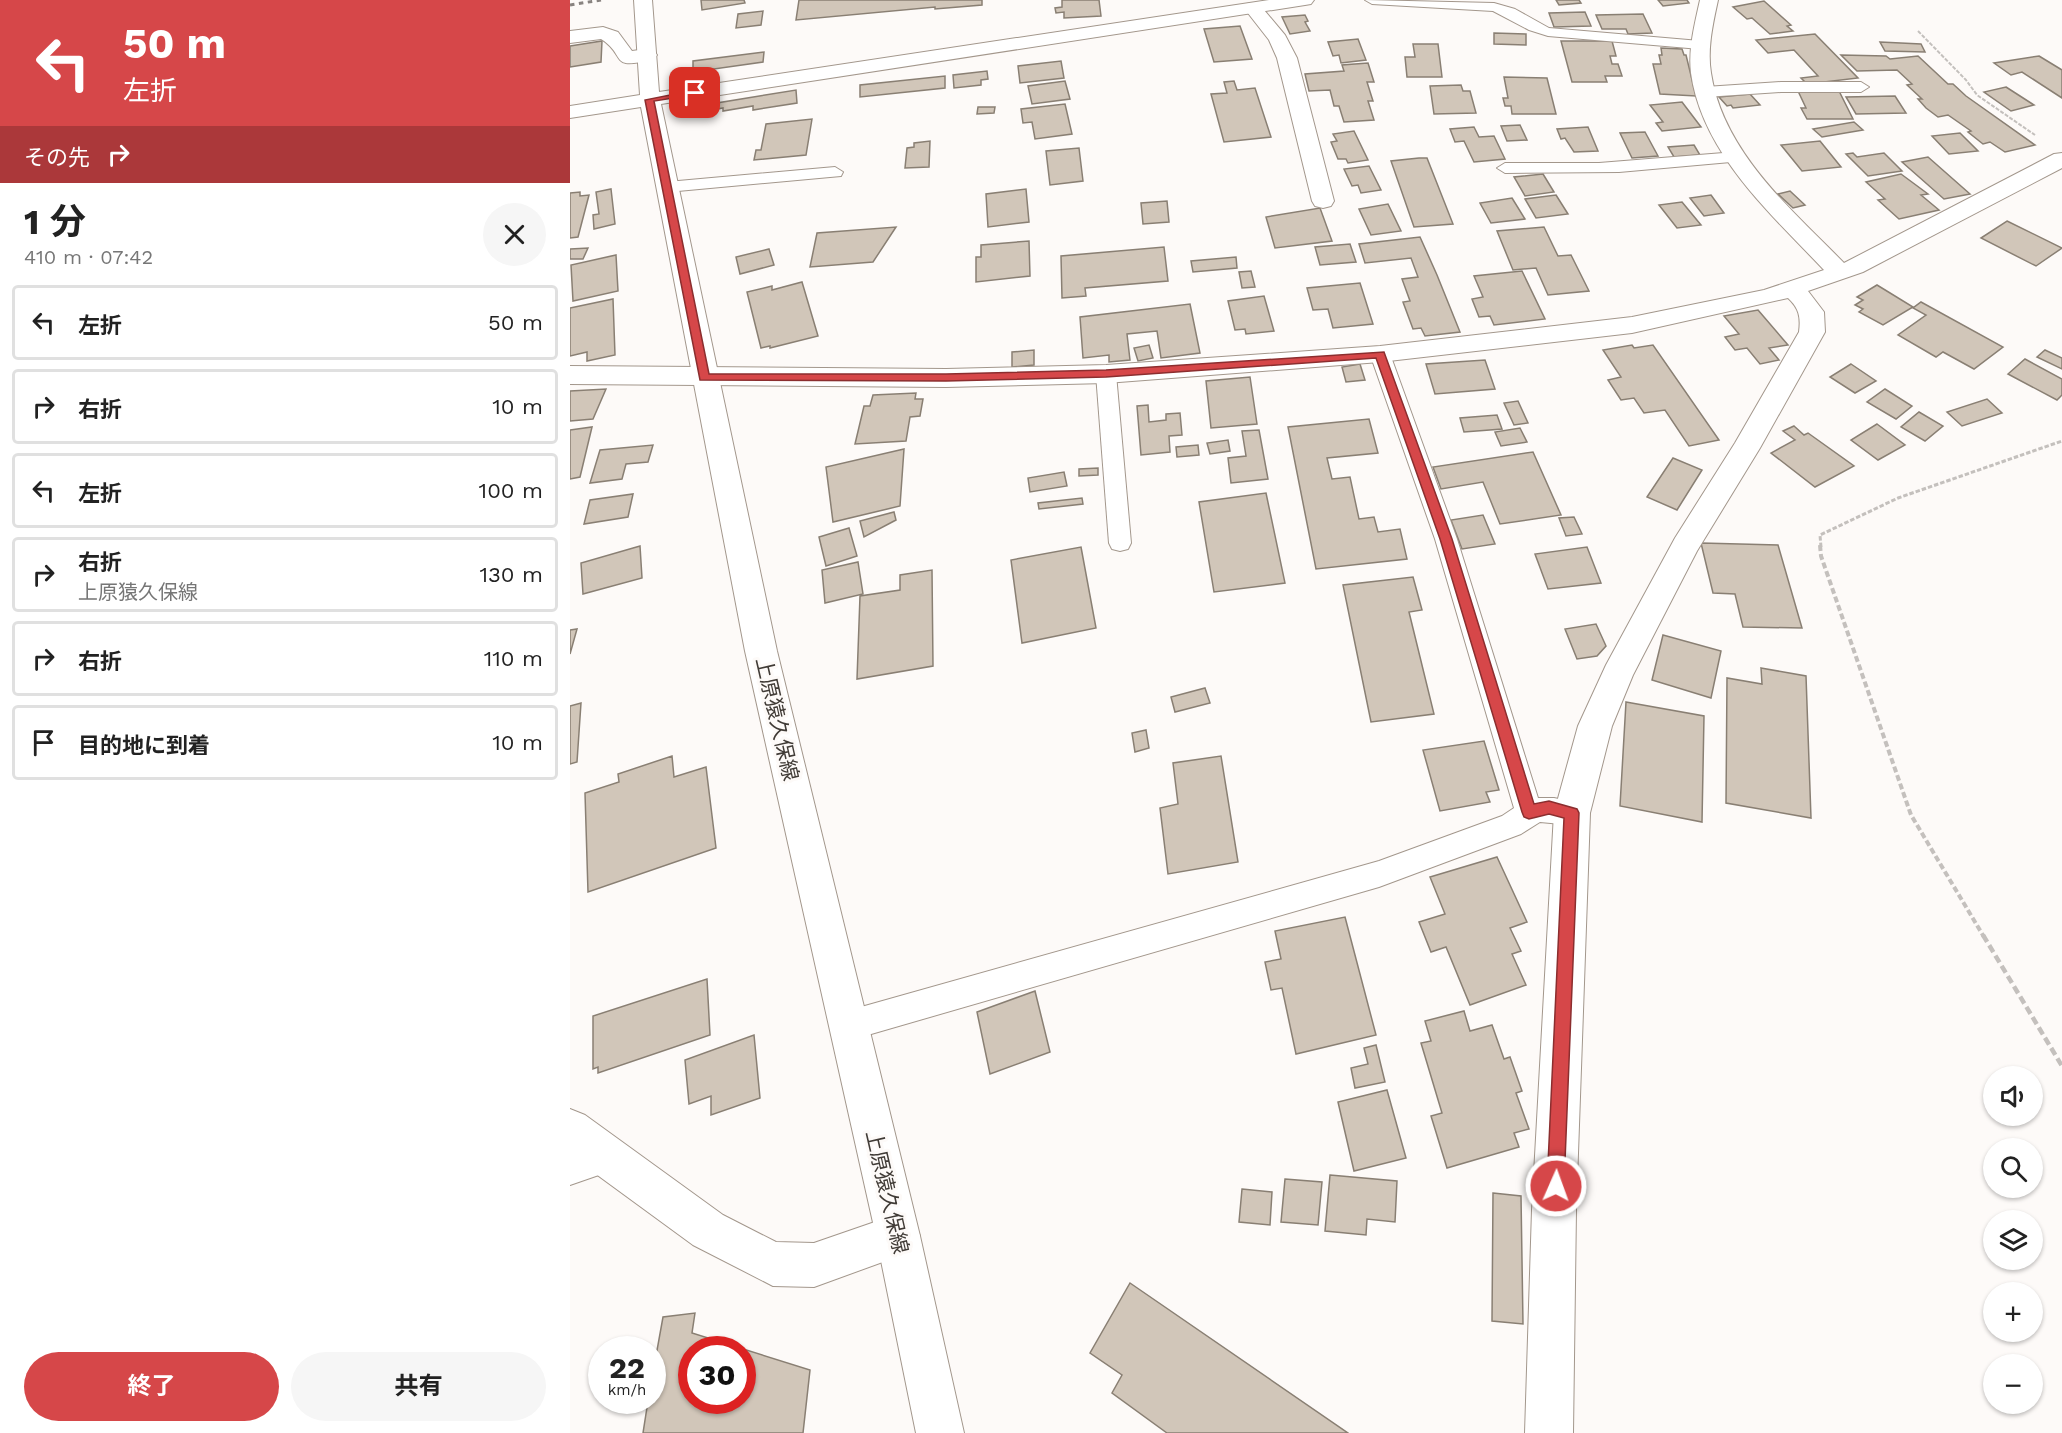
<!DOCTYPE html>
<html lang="ja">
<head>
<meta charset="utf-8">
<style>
	body { margin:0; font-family:"Work Sans","Noto Sans JP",sans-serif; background:#f6f6f6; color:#222; height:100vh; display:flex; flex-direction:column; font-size:22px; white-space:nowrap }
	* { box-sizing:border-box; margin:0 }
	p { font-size:20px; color:#767676 }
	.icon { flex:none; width:33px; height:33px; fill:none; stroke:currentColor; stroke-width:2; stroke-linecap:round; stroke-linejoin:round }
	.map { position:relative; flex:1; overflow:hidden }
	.side { display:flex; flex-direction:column; background:#fff; width:570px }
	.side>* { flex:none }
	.hud { background:#d64749; color:#fff; overflow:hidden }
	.buttons { position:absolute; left:1413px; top:1066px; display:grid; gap:12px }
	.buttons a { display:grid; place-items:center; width:60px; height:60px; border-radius:50%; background:#fff; box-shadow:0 2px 4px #0004; font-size:30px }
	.speed { position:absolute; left:18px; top:1336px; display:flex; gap:12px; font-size:30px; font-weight:700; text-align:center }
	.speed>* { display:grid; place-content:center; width:78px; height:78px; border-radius:50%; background:#fff; box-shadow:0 2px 4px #0004; line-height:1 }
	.speed small { font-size:15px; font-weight:400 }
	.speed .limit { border:9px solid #d22; background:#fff; color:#111 }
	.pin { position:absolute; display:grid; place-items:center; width:51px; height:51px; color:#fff; margin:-26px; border-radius:12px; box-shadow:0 3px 9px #0006 }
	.me { position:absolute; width:66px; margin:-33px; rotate:2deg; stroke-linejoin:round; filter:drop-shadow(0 0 4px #0008) }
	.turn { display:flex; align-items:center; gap:21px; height:126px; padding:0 24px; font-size:27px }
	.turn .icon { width:78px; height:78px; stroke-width:2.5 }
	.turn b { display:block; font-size:42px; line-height:51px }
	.then { display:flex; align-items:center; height:57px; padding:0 24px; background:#0003; gap:12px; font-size:22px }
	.round { display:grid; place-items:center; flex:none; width:63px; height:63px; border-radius:32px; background:#f6f6f6 }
	.summary { display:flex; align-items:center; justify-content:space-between; height:102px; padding:0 24px }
	h1 { font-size:36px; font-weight:700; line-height:45px }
	.action { display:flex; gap:12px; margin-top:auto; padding:12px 24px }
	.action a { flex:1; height:69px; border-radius:36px; background:#d64749; color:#fff; font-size:24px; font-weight:700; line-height:69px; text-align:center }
	.action a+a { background:#f6f6f6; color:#222 }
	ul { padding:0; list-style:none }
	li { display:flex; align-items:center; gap:18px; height:75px; margin:0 12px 9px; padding:0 12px; border:3px solid #e0e0e0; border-radius:6px }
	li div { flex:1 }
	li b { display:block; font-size:22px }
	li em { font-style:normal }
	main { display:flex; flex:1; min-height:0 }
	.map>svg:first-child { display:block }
</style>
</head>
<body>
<main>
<section class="side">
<div class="hud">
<div class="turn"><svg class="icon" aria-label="left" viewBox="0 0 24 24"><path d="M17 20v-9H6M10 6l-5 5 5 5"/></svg><div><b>50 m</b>左折</div></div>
<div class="then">その先<svg class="icon" aria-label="right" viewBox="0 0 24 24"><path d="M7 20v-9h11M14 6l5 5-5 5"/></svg></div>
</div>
<div class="summary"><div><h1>1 分</h1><p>410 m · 07:42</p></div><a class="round"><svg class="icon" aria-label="close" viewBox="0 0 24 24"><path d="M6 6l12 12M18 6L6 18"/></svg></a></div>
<ul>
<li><svg class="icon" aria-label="left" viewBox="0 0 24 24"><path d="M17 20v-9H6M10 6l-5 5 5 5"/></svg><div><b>左折</b></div><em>50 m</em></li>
<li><svg class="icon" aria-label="right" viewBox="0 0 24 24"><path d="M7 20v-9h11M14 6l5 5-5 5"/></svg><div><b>右折</b></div><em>10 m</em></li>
<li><svg class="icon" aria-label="left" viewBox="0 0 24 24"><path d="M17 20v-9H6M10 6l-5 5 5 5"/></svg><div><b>左折</b></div><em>100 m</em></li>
<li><svg class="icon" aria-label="right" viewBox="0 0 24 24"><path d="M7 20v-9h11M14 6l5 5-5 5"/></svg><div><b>右折</b><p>上原猿久保線</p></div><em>130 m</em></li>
<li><svg class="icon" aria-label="right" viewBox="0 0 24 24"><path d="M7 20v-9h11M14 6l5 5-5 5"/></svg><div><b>右折</b></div><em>110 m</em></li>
<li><svg class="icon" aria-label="arrive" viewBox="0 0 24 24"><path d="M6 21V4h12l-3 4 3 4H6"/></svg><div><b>目的地に到着</b></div><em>10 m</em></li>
</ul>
<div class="action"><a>終了</a><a>共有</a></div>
</section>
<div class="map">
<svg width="1492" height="1433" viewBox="0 0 1492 1433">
	<rect width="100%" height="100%" fill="#fdfaf8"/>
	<g fill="#d1c6b9" stroke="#897f73" stroke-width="1.5" fill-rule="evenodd">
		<polygon points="131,0 174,0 175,3 132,10"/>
		<polygon points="229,0 412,0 412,5 365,9 365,7 226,20"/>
		<polygon points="492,0 529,0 531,16 494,18 494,12 486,13 485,8 492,7"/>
		<polygon points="986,0 1009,0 1011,3 989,5"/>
		<polygon points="1088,0 1117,0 1119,3 1093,6"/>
		<polygon points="1194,1 1221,25 1217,26 1223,31 1200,34 1182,18 1177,19 1163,7"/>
		<polygon points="193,11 191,25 166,28 168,14"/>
		<polygon points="1015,12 1021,26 984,27 979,13"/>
		<polygon points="1073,14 1082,33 1058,34 1056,29 1032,29 1026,15"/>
		<polygon points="735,15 738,21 735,22 740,31 720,34 712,17"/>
		<polygon points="670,26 682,59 644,62 634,29"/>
		<polygon points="924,33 956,34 956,45 924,44"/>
		<polygon points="1245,34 1288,78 1237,84 1231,78 1248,76 1224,50 1198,53 1186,40"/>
		<polygon points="788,39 796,60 771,63 769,55 763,56 758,42"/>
		<polygon points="32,41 31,62 0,67 0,46"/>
		<polygon points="991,41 1042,41 1046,56 1040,56 1042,64 1048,64 1052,76 1035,76 1037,82 1002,82"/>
		<polygon points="1310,42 1351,44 1355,52 1315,51"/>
		<polygon points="843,44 868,44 872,77 837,77 835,57 845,57"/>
		<polygon points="1091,48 1112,49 1114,55 1116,55 1126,96 1090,94 1083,64 1091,64 1089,55 1092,55"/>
		<polygon points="194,52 193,62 123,72 123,61"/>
		<polygon points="1271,55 1316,56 1320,59 1348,56 1378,84 1383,84 1396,96 1465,145 1435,152 1420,142 1413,144 1398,132 1401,131 1378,115 1368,117 1356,108 1348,99 1352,99 1337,85 1342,84 1327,70 1287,71"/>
		<polygon points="1469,56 1492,70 1492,98 1452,72 1441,75 1424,63"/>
		<polygon points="491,61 494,78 450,83 448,66"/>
		<polygon points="798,63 804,82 797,82 803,101 798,101 804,120 774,122 769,106 764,106 760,90 739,91 735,74 774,71 772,65"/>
		<polygon points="417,71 418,79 411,80 411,85 384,88 383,75"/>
		<polygon points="375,76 375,88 290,97 290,85"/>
		<polygon points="934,77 977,78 986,114 942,114 941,106 935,106 933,98 938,98"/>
		<polygon points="495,81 500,99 462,104 458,86"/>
		<polygon points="664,81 667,90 685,88 701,137 654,142 641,94 657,93 654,82"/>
		<polygon points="891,85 893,91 900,91 906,113 864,114 860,86"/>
		<polygon points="1436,87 1464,105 1441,111 1414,92"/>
		<polygon points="226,90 227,103 183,110 183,106 153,111 153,108 147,109 147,103"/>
		<polygon points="1228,91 1269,91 1283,119 1237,119 1231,108 1236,108"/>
		<polygon points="1180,94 1190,105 1163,108 1161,105 1157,106 1149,97"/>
		<polygon points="1325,96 1336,113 1286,114 1276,97"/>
		<polygon points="1112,102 1131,127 1092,131 1086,123 1093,122 1080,105"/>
		<polygon points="495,104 502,134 465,139 462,122 453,123 451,109"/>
		<polygon points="408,107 425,107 424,113 407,114"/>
		<polygon points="242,119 236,155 184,160 186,150 191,150 196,124"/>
		<polygon points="1284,122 1293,130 1252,137 1243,129"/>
		<polygon points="950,125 957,140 937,141 931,126"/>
		<polygon points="904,127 909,137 924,136 935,159 904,162 894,141 885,142 880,129"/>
		<polygon points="1018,127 1028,151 1004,152 995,138 991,139 987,129"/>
		<polygon points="784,131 798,160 778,163 776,159 768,159 761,142 767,141 763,134"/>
		<polygon points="1075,132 1088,156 1062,158 1050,133"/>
		<polygon points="1390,133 1408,151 1379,154 1362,136"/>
		<polygon points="360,141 359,167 335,168 337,148 344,147 344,143"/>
		<polygon points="1250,141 1271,167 1232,171 1211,145"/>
		<polygon points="1124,145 1130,155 1104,157 1098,147"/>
		<polygon points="509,148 513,181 480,185 476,151"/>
		<polygon points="1283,153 1287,157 1314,153 1332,171 1298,176 1276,154"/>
		<polygon points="1358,157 1400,194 1374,199 1332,162"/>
		<polygon points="849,158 857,158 883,224 844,227 821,161"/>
		<polygon points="799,166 811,190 791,193 788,185 782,186 774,169"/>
		<polygon points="973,174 984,192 955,196 944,177"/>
		<polygon points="1331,174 1358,194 1351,195 1369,210 1329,219 1308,200 1315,199 1296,182"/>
		<polygon points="41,189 45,224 24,229 23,215 29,214 26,192"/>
		<polygon points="456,189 459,222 418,227 416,194"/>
		<polygon points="1220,191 1235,205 1223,208 1208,194"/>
		<polygon points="10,192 10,196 19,195 8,237 0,238 0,193"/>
		<polygon points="986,195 998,214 966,218 955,199"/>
		<polygon points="1141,195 1154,213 1134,216 1120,198"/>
		<polygon points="942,198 955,219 921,223 910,203"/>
		<polygon points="597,201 599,222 573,224 571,203"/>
		<polygon points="1112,202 1131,225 1107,228 1089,205"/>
		<polygon points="818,204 831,231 801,235 789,209"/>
		<polygon points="750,208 762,241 705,248 696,217"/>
		<polygon points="1437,221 1492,248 1466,266 1411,238"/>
		<polygon points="326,227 303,262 240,267 247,233"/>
		<polygon points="974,227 988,256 1001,255 1019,291 978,295 966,268 943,270 927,231"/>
		<polygon points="850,237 867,275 890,332 855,336 851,328 843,329 833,302 840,301 832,279 848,277 841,258 795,263 789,244"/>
		<polygon points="459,241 460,276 406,282 406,257 411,257 411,245"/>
		<polygon points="780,244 786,262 750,265 745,247"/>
		<polygon points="594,247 598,281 515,288 516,296 492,298 491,256"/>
		<polygon points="18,248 13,259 0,259 0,249"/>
		<polygon points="199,249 204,265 170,274 166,257"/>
		<polygon points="46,255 48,291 3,301 1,265"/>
		<polygon points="666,257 667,268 623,272 621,261"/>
		<polygon points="681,271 685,287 672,288 669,272"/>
		<polygon points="952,271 975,319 924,325 920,316 909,317 902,299 913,297 904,276"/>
		<polygon points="232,282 248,336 200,348 200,346 191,348 177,292 202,286 202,290"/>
		<polygon points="790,283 803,324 763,328 758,309 743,310 737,288"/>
		<polygon points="1307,285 1343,307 1313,325 1289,312 1293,309 1285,305 1293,300 1287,297"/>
		<polygon points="694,296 704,331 676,334 675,329 665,330 658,301"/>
		<polygon points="43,299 45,355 17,361 17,352 0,356 0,308"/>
		<polygon points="1351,302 1433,347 1404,369 1373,352 1366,357 1328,335 1356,315 1343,308"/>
		<polygon points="620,304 630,353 591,358 587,331 557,334 560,360 539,362 539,355 513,358 510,317"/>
		<polygon points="1188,310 1218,345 1199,348 1209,360 1190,364 1177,348 1165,350 1155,337 1169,334 1154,316"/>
		<polygon points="579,345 583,358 568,361 564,348"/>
		<polygon points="1062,345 1064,348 1083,345 1149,440 1119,446 1095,410 1074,413 1064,398 1051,400 1038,380 1051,377 1033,350"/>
		<polygon points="464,350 464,365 442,367 442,352"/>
		<polygon points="1475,350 1492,358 1492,369 1467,357"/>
		<polygon points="1455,359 1492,379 1492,395 1487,400 1438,374"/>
		<polygon points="915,360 925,389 865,394 856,364"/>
		<polygon points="790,364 795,380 776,382 772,367"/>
		<polygon points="1281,364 1306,381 1285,393 1260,377"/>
		<polygon points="680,377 687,424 641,428 636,381"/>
		<polygon points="36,389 23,419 0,421 0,391"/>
		<polygon points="1315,389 1342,406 1326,419 1297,402"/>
		<polygon points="346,393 345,399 353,399 350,416 340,417 336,441 285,444 294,406 300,406 303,395"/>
		<polygon points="1417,399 1432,413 1392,426 1377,412"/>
		<polygon points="948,401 958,423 944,425 934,403"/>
		<polygon points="578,405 579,422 596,420 596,414 610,413 612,435 599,436 600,452 571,455 567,406"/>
		<polygon points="1349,412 1373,426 1355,441 1331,427"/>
		<polygon points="927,415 932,429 894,432 890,418"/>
		<polygon points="799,419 808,453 757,458 762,479 780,477 789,519 804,517 808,532 830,529 837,559 746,569 718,427"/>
		<polygon points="1307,424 1335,445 1308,460 1281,440"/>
		<polygon points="1224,426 1234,435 1238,433 1284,466 1245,487 1201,453 1225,440 1213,431"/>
		<polygon points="22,427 10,477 0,479 0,430"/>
		<polygon points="950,428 957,442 931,446 925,432"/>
		<polygon points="689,430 698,479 661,483 658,458 676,456 672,431"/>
		<polygon points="658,440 660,451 640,454 637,443"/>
		<polygon points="83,445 78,462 56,464 52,479 20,483 30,450"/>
		<polygon points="628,445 629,455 607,457 606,447"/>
		<polygon points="334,449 330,506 263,522 256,467"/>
		<polygon points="963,452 991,515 930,524 913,482 871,489 863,467"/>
		<polygon points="1103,458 1132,470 1107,510 1077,497"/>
		<polygon points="528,468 528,475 509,476 509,469"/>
		<polygon points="494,472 497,486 460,492 458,478"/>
		<polygon points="696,493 715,583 644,592 629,502"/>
		<polygon points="63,494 58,517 14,524 20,500"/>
		<polygon points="512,498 513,504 469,509 468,503"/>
		<polygon points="324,512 326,520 294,537 290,521"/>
		<polygon points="913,515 925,544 892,549 881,520"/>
		<polygon points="1004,517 1012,534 996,536 989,518"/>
		<polygon points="279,528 287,556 256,566 249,537"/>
		<polygon points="1131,543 1208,545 1232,628 1173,627 1165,594 1143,593"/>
		<polygon points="70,546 72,578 13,594 11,563"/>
		<polygon points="511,547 526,628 452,643 441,560"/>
		<polygon points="1017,547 1031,583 978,589 965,554"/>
		<polygon points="288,562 293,594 255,603 252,570"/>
		<polygon points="362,570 363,666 287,679 290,596 330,590 330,575"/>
		<polygon points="843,577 852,610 839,612 864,714 801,722 773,585"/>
		<polygon points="1026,624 1036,646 1027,656 1007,659 995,629"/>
		<polygon points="7,629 0,654 0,630"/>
		<polygon points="1093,635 1151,651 1141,698 1082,680"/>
		<polygon points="1191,668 1236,676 1241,818 1156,803 1157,678 1192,684"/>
		<polygon points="635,688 640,703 605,712 601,697"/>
		<polygon points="1056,702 1134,716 1132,822 1050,806"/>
		<polygon points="11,703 7,762 0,764 0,706"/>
		<polygon points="576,730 579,748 565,752 562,733"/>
		<polygon points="914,741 929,790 916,792 920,802 870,811 853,750"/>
		<polygon points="102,756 104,777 136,767 146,848 18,892 15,793 49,782 48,774"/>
		<polygon points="651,756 668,862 598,874 590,808 608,804 603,763"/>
		<polygon points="927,857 957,922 940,928 951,951 942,954 956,985 900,1005 876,947 861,952 849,922 875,914 860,877"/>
		<polygon points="775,917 806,1035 726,1054 712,988 701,990 695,962 711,959 705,931"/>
		<polygon points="137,979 140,1035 28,1073 28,1067 23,1069 23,1016"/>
		<polygon points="465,991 480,1052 420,1074 407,1012"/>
		<polygon points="894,1011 900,1031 922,1025 934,1059 940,1057 952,1091 946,1093 959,1129 944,1133 949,1147 877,1168 861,1116 872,1113 851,1043 861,1041 855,1021"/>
		<polygon points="184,1035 190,1098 141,1115 141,1096 119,1104 115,1060"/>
		<polygon points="806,1045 815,1082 785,1088 781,1068 798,1064 794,1048"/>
		<polygon points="817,1090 836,1158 784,1171 768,1102"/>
		<polygon points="760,1175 827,1181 825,1222 797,1219 796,1235 755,1231"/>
		<polygon points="715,1179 752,1182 748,1225 711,1222"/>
		<polygon points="672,1189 702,1192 700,1225 669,1222"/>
		<polygon points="923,1193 951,1196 953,1324 922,1321"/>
		<polygon points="560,1283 778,1433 597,1433 542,1393 552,1375 520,1353"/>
		<path d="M125 1313 122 1333 240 1370 233 1433H73L78 1401H82V1378L93 1317ZM122 1350H172V1401H122Z"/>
	</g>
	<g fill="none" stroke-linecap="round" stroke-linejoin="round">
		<g stroke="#a3978c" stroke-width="2">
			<g id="lane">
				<polygon points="795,0 924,3 945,9 979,28 1130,41 1137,45 1130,49 978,36 959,30 923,11 802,4"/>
				<polygon points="1211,82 1291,82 1299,87 1291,92 1211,92 1135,97 1127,92 1135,87"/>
				<polygon points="1166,152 1172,153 1174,157 1172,161 1049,172 935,173 927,168 935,163 1029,163"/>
				<polygon points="265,167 273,172 271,176 97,192 91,191 88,187 91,183 97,182"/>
				<polygon points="810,348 817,349 820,354 887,539 968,798 984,798 1012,804 1016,813 1012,822 1002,825 970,822 951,834 809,887 277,1041 266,1037 262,1026 266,1015 277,1011 809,861 932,816 944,808 865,539 800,354 803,349"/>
				<polygon points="536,367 543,369 546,374 561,543 558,549 550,551 542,549 539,543 526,374 529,369"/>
				<polygon points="37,1140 49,1144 53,1156 49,1168 0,1185 0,1153"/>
			</g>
		</g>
		<g stroke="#a3978c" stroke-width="2">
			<g id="street">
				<path d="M1130 0H1148C1143 23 1137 49 1141 73 1153 152 1221 209 1274 263L1484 154 1492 153V168L1293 272 1238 291 1254 312 1255 332 1190 448 1127 551 1063 675 1042 726 1020 813 1006 1210 1003 1433H955L962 1210 984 813 1008 726 1036 665 1105 538 1165 443 1229 332C1231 317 1229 308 1218 298L1062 333 810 362 536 383 376 387 0 384V366L376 369 536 365 810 346 1062 317 1194 290 1254 270C1201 214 1132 153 1121 73 1118 49 1125 23 1130 0Z"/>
				<polygon points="683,3 689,4 715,35 727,58 764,201 761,206 753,208 745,206 742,201 707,58 699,40 674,8 677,4"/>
				<path d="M33 27 48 32 62 51 77 49 84 51 87 55 84 59C37 71 58 56 31 39L0 43V31Z"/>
				<polygon points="0,1109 15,1115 153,1215 206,1242 244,1243 328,1214 343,1221 350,1236 343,1251 244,1287 203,1286 123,1245 0,1155"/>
			</g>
		</g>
		<g stroke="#a3978c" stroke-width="2">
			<polygon id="secondary" points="64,0 82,0 89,92 699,0 744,0 741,4 735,5 91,104 207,651 350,1236 394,1433 346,1433 306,1236 175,651 71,107 0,118 0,106 70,95"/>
		</g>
		<polyline stroke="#c4c0bd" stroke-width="2" stroke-dasharray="4 1.5" stroke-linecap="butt" points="1348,31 1396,80 1407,95 1465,135"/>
		<polyline stroke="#c4c0bd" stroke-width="3" stroke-dasharray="4.5 2" stroke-linecap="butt" points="1251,547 1250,535 1328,498 1492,441"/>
		<polyline stroke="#c4c0bd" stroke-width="4" stroke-dasharray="6 3" stroke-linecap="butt" points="1250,545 1251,556 1341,815 1414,937"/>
		<polyline stroke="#c4c0bd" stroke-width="4.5" stroke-dasharray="8 4" stroke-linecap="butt" points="1413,935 1492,1066"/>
		<use href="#lane" fill="#fff" fill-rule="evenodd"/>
		<use href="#street" fill="#fff" fill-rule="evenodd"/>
		<use href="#secondary" fill="#fff" fill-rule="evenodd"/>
		<polyline stroke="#888380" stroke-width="3" stroke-dasharray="4.5 4.5" stroke-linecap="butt" points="0,5 31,0"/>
	</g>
	<polygon fill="#d64749" stroke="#8b2e2f" stroke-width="1.5" points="125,90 129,93 128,94 84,101 139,374 376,374 536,370 814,352 882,539 964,804 979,801 1007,809 1009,813 994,1186 992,1193 986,1195 979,1193 977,1186 994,818 979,814 959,819 954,817 952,812 870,539 806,358 536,377 376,381 130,380 75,100"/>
	<g text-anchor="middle" stroke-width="6" stroke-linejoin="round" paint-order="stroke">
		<g font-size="21" fill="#403b36" stroke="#fdfaf8">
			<text transform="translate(207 719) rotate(77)" y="7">上原猿久保線</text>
			<text transform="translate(317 1192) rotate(77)" y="7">上原猿久保線</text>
		</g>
	</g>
</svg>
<div class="buttons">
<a><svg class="icon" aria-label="sound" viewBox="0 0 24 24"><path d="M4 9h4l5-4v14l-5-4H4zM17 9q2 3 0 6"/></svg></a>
<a><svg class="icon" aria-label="search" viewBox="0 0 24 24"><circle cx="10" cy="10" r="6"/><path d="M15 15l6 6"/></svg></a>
<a><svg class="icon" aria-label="layers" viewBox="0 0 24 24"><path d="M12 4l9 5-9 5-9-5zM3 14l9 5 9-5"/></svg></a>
<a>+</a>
<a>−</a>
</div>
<div class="speed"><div>22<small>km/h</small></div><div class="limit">30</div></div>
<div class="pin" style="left:125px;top:93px;background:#d93025"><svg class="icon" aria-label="arrive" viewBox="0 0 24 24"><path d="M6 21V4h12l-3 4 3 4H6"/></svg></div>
<svg class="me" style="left:986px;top:1186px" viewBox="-20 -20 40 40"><circle r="17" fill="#d64749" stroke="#fff" stroke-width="3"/><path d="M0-11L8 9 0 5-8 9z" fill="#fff"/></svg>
</div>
</main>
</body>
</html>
